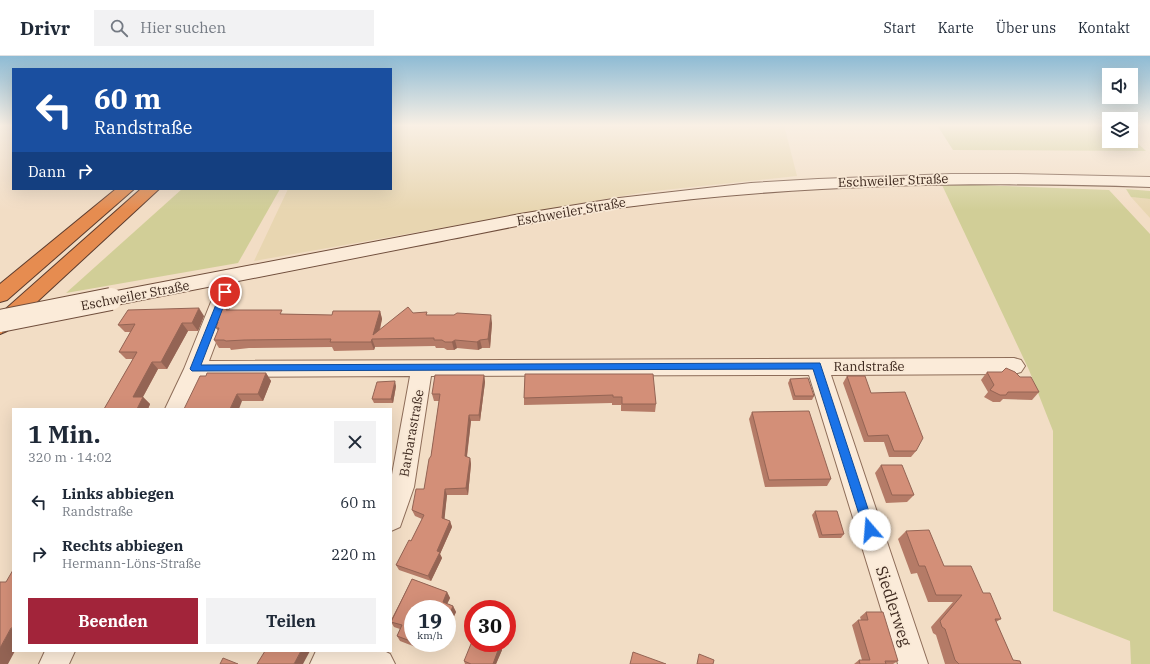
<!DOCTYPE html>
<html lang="de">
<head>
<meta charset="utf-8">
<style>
	body { margin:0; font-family:"IBM Plex Serif",serif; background:#f2f2f3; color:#1f2937; height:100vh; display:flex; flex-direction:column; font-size:15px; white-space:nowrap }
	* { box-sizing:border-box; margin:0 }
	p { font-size:13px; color:#747a83 }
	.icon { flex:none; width:22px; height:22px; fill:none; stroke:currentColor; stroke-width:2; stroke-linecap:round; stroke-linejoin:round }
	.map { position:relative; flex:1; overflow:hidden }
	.panel { position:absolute; left:12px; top:352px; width:380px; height:244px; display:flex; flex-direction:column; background:#fff; border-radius:0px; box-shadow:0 4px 16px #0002 }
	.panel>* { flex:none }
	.guide { position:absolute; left:12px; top:12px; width:380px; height:122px; border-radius:0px; box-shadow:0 4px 16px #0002; background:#1a4fa0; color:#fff; overflow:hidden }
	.fabs { position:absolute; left:1102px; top:12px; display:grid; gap:8px }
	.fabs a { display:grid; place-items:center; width:36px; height:36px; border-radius:0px; background:#fff; box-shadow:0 4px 16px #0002; font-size:20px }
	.speed { position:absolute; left:404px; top:544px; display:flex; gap:8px; font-size:20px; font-weight:700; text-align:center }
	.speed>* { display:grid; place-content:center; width:52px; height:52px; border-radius:50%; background:#fff; box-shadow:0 4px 16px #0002; line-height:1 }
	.speed small { font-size:10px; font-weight:400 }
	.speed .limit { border:6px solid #d22; background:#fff; color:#111 }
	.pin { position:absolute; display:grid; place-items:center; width:34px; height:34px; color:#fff; margin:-17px; border:2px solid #fff; border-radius:50%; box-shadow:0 1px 4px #0007 }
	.me { position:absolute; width:44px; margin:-22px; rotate:342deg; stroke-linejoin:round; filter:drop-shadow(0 0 3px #0008) }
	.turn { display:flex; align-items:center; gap:14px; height:84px; padding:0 16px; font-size:18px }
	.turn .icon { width:52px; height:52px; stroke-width:2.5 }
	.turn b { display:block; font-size:28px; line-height:34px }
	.then { display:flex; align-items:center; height:38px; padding:0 16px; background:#0003; gap:8px; font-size:15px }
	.round { display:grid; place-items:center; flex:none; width:42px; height:42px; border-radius:0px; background:#f2f2f3 }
	.summary { display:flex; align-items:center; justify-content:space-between; height:68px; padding:0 16px }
	h1 { font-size:24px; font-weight:700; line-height:30px }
	.button { display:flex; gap:8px; margin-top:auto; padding:8px 16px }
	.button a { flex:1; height:46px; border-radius:0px; background:#a2243a; color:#fff; font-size:16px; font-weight:700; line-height:46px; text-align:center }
	.button a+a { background:#f2f2f3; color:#1f2937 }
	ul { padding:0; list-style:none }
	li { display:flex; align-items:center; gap:12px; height:52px; padding:0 16px }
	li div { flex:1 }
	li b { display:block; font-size:15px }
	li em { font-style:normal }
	header { display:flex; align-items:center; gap:24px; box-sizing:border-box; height:56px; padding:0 20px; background:#fff; border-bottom:1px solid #e0e1e3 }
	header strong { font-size:19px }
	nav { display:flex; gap:22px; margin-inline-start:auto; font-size:14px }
	.search { width:280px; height:36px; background:#f2f2f3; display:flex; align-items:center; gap:10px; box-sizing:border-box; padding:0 14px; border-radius:0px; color:#747a83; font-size:15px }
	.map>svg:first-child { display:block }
</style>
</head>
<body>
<header>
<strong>Drivr</strong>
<div class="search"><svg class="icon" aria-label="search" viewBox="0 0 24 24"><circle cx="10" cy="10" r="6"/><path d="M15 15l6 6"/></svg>Hier suchen</div>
<nav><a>Start</a><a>Karte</a><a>Über uns</a><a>Kontakt</a></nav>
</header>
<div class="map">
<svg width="1150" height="608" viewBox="0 0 1150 608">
	<rect width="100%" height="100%" fill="#f2ddc5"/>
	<g fill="#e8d6b1">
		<polygon points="391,69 784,69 797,120 645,136 254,205 288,133 391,133"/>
		<polygon points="1131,141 1150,143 1150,162"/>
	</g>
	<g fill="#d1ce97">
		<polygon points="937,69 1109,69 1109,85 1131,85 1131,81 1146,95 953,94"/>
		<polygon points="942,129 979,129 1109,134 1150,178 1150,608 1131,608 1130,585 1053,555 1053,375 1029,314"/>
		<polygon points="182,133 280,133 238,207 66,237"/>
		<polygon points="1126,133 1150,135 1150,143 1131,141"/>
	</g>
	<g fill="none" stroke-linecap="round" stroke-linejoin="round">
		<g stroke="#8e6d59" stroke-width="2">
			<g id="street">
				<polygon points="225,229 232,231 235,236 209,305 1014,302 1021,304 1025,310 1021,316 1014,318 831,319 928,608 898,608 809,319 431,320 414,431 400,471 391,475 391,424 410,320 202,321 187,353 165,353 184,313 215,236 218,231"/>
				<polygon points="45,595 75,595 69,608 39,608"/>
				<polygon points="316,595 384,595 390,598 395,608 310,608"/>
			</g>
		</g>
		<g stroke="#704e3c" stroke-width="2">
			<path id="secondary" d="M951 118H1017L1150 121V131C972 125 795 128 618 152 551 162 484 177 416 190 315 210 213 230 111 250L104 248 101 243 104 238 111 236 520 158 619 142 751 127 818 123Z"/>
		</g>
		<g stroke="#5c3b2d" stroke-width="2">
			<g id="highway">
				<polygon points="116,133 134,133 7,244 0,246 0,228"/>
				<polygon points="141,133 159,133 40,243 7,275 0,278 0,258"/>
			</g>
		</g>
		<use href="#street" fill="#fbebd9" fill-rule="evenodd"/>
		<use href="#secondary" fill="#fbebd9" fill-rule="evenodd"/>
		<use href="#highway" fill="#e68c50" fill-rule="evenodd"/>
		<g stroke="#704e3c" stroke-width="24" stroke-linecap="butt">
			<polyline id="secondary-bridge" points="0,265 111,243"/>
		</g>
		<use href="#secondary-bridge" stroke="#fbebd9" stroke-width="22"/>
	</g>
	<g fill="#b57b67">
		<polygon points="227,251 229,254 284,258 332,259 380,255 382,263 380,274 413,257 428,259 492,267 490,292 482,292 478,294 457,292 454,294 447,294 444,292 436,292 435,290 375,291 374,294 334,295 332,291 249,292 231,294 230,292 219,292 214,284 218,275 216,272 218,268 217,266"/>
		<polygon points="204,260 198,275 188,275 167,313 158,313 143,341 150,348 148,353 104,353 133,303 126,303 119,296 131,276 125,276 118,269"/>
		<polygon points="987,316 1002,316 1039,336 1032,344 1003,343 1000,346 993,346 984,341 988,336 981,324"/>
		<polygon points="266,317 271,325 263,345 242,345 184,353"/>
		<polygon points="525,318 656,348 655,356 621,355 621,349 612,349 612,347 524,349 524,342"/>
		<polygon points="484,319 485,326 480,365 471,365 467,401 470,402 471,408 468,439 447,439 444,463 450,465 452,471 440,498 442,502 431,525 399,514 396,509 411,485 422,463 415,460 412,454 424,433 431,400 439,345 434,345 432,338"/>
		<polygon points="847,320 871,337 916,395 911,401 889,401 884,386 864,386 843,327"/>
		<polygon points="790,323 814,340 812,344 793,344 788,327"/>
		<polygon points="396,330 393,347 374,347 372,343"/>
		<polygon points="752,356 831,423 827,430 765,431 749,363"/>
		<polygon points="881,409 914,439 907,446 886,447 875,417"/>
		<polygon points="815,455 844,478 841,482 819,482 812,459"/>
		<polygon points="906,475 944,510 983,537 1001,563 996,566 1013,604 1021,608 945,608 936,579 933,577 931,571 953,546 928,546 917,517 911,518 898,483"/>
		<polygon points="412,523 447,536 450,542 447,548 453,550 456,556 447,575 447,553 413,553 413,587 429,587 426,595 400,585 397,580 400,573 394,571 391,566 391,564"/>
		<polygon points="866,556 898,605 893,608 854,608 859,604 862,604 852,569 858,564 861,564 860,561"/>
		<polygon points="500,589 502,594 496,608 465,608 464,605"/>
	</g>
	<g fill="#946454">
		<polygon points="199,252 204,260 198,275 192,267"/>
		<polygon points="380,255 382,263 377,283 373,279"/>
		<polygon points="491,259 492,267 490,292 488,283"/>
		<polygon points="182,267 188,275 167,313 161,306"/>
		<polygon points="372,283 375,291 374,294 371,286"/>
		<polygon points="455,284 457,292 454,294 452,286"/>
		<polygon points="480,284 482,292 478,294 477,286"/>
		<polygon points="152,306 158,313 139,348 133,341"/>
		<polygon points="266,317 271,325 263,345 258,338"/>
		<polygon points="484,319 485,326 480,365 479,359"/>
		<polygon points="395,325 396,330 393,347 391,343"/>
		<polygon points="237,338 242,345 239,353 230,353"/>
		<polygon points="143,341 150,348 148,353 137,353"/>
		<polygon points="469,359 471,365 466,406 465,400"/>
		<polygon points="470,402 471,408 468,439 466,432"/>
		<polygon points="445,433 447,439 444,468 442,462"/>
		<polygon points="450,465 452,471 440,498 442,502 431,525 428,520 437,495"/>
		<polygon points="447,536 450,542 445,552 443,546"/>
		<polygon points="453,550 456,556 447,575 447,564"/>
		<polygon points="11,572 13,573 13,595 15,595 8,608 0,608 0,592"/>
		<polygon points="424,587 429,587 426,595 422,589"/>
		<polygon points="500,589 502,594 496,608 493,608"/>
		<polygon points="301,595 310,595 303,608 294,608"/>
	</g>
	<g fill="#d38f78" stroke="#946454">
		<polygon points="223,251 227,251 226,254 282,254 280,258 332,259 333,255 380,255 373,279 408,251 413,257 427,256 426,259 454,259 457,257 491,259 488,283 480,284 477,286 455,284 452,286 445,286 442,284 434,284 434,282 372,283 371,286 330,286 331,283 244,284 226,285 224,284 214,284 219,272 216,272 218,266 217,266"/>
		<polygon points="199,252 192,267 182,267 161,306 152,306 133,341 143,341 137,353 104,353 137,296 119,296 135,268 118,269 128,254"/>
		<polygon points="1006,312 1015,316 1020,321 1031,321 1039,336 1008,336 1006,339 1000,339 990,334 994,329 987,316 1002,316"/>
		<polygon points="207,317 266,317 258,338 237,338 230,353 184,353 200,320 206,320"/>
		<polygon points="525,318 653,318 656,348 622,348 622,341 613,341 613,339 524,342"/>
		<polygon points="435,319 484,319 479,359 469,359 465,400 470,402 466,432 445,433 442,462 450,465 437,495 440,496 428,520 396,509 409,484 411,485 424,459 412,454 416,433 424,433 429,403 431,400 440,338 432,338"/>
		<polygon points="847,320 865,320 871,337 905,336 923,382 916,395 894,395 888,379 868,380"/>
		<polygon points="808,322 814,340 795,340 790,323"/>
		<polygon points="395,325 391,343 372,343 377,326"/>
		<polygon points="809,355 831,423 769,424 752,356"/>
		<polygon points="881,409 902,409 914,439 892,439"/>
		<polygon points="815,455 837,455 844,478 822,479"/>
		<polygon points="929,474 944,510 971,510 983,537 990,537 1001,563 995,563 1013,604 1020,605 1021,608 959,608 955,604 945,573 942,571 940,565 962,539 936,539 925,510 919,510 906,475"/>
		<polygon points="13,514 13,572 11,572 0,592 0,526 6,526"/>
		<polygon points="412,523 447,536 443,546 453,550 447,564 447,553 413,553 413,586 397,580 402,569 391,566"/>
		<polygon points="866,556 883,556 898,605 885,605 886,608 860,608 859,604 870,604 858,564 868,564"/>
		<polygon points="473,583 473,587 494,587 500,589 493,608 471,608 464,605"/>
		<polygon points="416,587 424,587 422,589"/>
		<polygon points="265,595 301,595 294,608 257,608"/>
		<polygon points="633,596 666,608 630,608"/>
		<polygon points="699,598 714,604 713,608 697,608"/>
		<polygon points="223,602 238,608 220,608"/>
	</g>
	<linearGradient id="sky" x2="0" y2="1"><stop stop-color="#8ebbd4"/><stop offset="0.45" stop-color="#f9f0e5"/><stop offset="1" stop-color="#f9f0e5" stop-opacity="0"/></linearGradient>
	<rect width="1150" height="154" fill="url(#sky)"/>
	<polygon fill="#1a73e8" stroke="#114b97" points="225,233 229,236 201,309 820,307 875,474 874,478 870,479 866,478 864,474 813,313 192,315 190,313 221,236"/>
	<g text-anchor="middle" stroke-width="3.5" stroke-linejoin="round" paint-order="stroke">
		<g font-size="13" fill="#3d281e" stroke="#f8e8d5">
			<text transform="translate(893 124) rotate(-2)" y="5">Eschweiler Straße</text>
			<text transform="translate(571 155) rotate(-10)" y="5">Eschweiler Straße</text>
			<text transform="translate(135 239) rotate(-11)" y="5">Eschweiler Straße</text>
			<text x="869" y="315">Randstraße</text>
			<text transform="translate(411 377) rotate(-80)" y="5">Barbarastraße</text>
		</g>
		<g font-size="16" fill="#3d281e" stroke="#f8e8d5">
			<text transform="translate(894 550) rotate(72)" y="6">Siedlerweg</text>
		</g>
	</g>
</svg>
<div class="fabs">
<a><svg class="icon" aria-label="sound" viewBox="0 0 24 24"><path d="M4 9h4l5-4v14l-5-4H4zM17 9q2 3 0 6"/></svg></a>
<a><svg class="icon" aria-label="layers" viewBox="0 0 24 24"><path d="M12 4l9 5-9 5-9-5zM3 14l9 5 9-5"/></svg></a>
</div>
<div class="speed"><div>19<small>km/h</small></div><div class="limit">30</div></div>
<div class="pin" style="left:225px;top:236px;background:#d93025"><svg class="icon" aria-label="arrive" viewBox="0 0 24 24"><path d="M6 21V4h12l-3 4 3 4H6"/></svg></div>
<svg class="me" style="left:870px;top:474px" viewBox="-20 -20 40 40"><circle r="19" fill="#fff"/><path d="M0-13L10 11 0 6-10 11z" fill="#1a73e8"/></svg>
<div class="guide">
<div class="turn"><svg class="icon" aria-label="left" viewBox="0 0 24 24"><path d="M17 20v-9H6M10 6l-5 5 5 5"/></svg><div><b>60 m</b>Randstraße</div></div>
<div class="then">Dann<svg class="icon" aria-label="right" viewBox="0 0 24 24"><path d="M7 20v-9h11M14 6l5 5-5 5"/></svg></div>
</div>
<section class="panel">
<div class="summary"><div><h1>1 Min.</h1><p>320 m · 14:02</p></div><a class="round"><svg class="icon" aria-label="close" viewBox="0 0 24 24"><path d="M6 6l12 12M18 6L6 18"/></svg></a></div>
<ul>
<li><svg class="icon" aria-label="left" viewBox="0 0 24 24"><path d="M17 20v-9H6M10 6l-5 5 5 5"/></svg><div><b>Links abbiegen</b><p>Randstraße</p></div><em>60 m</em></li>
<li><svg class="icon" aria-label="right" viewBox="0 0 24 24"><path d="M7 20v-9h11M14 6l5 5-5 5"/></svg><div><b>Rechts abbiegen</b><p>Hermann-Löns-Straße</p></div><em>220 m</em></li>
</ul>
<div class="button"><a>Beenden</a><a>Teilen</a></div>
</section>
</div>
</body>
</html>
